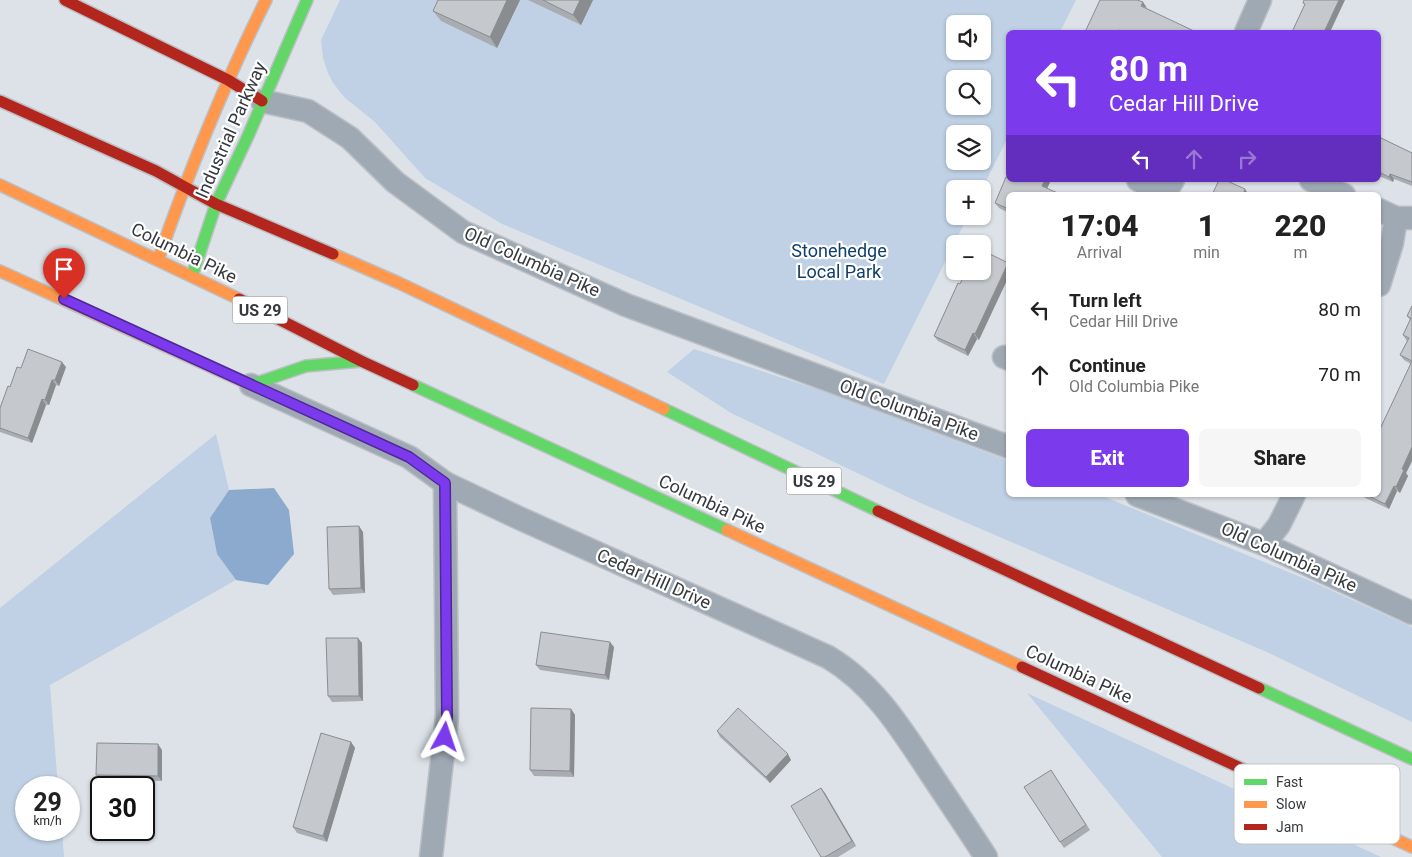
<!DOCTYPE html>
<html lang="en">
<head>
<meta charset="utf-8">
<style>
	body { margin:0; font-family:Roboto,sans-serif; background:#f6f6f6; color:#222; height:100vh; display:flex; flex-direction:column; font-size:19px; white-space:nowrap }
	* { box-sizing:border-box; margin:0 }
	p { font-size:16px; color:#767676 }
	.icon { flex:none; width:28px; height:28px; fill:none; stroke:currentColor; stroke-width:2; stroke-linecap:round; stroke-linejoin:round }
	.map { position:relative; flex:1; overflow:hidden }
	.side { position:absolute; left:1006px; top:192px; width:375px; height:305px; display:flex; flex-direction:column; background:#fff; border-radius:8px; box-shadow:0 1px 4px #0004 }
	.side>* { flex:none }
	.guide { position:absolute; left:1006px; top:30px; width:375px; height:152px; border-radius:8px; box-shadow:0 1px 4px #0004; background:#7c3aed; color:#fff; overflow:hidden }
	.controls { position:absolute; left:946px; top:15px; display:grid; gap:10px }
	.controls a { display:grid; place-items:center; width:45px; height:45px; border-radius:8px; background:#fff; box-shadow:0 1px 4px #0004; font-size:25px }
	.speed { position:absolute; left:15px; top:776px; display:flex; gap:10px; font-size:25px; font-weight:700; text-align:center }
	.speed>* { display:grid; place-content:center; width:65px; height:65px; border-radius:50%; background:#fff; box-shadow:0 1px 4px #0004; line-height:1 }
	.speed small { font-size:12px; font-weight:400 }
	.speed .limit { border:2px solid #111; border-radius:8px; background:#fff; color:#111 }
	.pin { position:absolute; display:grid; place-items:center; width:42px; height:42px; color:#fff; margin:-51px -21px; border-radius:50% 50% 50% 0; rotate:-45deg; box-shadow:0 0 5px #0007 }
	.pin .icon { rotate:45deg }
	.me { position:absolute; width:55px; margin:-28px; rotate:5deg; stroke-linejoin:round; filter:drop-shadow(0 0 4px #0008) }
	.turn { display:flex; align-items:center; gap:18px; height:105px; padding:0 20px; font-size:22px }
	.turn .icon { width:65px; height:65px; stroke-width:2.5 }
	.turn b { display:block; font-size:35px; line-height:42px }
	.lanes { display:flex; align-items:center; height:48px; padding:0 20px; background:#0003; justify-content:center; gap:25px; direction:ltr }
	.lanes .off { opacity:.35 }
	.eta { display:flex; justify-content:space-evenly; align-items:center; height:85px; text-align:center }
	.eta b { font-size:30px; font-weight:800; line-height:35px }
	.action { display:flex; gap:10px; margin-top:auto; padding:10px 20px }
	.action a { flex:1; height:58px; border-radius:8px; background:#7c3aed; color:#fff; font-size:20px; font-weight:800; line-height:58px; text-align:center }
	.action a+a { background:#f6f6f6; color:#222 }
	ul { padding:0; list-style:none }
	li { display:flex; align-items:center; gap:15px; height:65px; padding:0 20px }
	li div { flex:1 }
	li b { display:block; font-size:19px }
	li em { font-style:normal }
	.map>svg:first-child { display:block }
</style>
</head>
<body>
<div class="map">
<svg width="1412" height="857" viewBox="0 0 1412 857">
	<rect width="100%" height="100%" fill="#dde2e8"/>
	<g fill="#c0d1e5" fill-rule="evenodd">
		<path d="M340 0H1076L1060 32H1009V135L982 189H955V216H968L884 384 502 224 425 178 375 122 345 98 333 83 328 73 323 58 321 40ZM955 24H982V51H955ZM955 79H982V106H955ZM955 134H982V161H955Z"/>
		<polygon points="694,349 826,392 1009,461 1009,495 1100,495 1313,582 1412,627 1412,722 1269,653 916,501 731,413 667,372"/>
		<polygon points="216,434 229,490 210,518 217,554 236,580 50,685 58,787 26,788 26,830 62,830 64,857 0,857 0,608"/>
		<polygon points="1027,693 1381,857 1162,857"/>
	</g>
	<polygon fill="#8baace" points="274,488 289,510 294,554 268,585 236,580 217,554 210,518 229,490"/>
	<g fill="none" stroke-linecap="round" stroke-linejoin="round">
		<g stroke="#bcc0c5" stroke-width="25">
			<g id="street">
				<polyline points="1246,32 1260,0"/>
				<polyline points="262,101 308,111 350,138 395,182 463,232 626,305 1009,447"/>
				<polyline points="1138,180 1165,194 1173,180"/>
				<polyline points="1311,180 1344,195"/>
				<polyline points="1379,210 1396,218 1412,218"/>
				<polyline points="1379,285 1392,243 1396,218"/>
				<polyline points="1004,357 1009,359"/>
				<path d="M251 385 409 457 445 483 519 518 828 657C874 684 902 730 931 774 949 801 968 829 986 857"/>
				<polyline points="1137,495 1264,544 1412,613"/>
				<polyline points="1264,544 1279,525 1294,495"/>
				<polyline points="431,857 447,717 445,483"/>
			</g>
		</g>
		<g stroke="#bcc0c5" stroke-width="14">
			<g id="fast">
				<polyline points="192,276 216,204 248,136 307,0"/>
				<polyline points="251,385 306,366 361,361"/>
				<polyline points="413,385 727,530"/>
				<polyline points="664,409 878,511"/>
				<polyline points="1259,688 1412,759"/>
			</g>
		</g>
		<g stroke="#bcc0c5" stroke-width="14">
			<g id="slow">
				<polyline points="0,185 239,299"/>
				<polyline points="333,254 399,283 664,409"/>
				<path d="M158 260C189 171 224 84 266 0"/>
				<polyline points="0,271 251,385"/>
				<polyline points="727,530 1022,667"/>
				<polyline points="1286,789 1412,847"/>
			</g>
		</g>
		<g stroke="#bcc0c5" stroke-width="14">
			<g id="jam">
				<polyline points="65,0 228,80 262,101"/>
				<polyline points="0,101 156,171 216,204 333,254"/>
				<polyline points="239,299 361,361 413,385"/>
				<polyline points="878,511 1259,688"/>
				<polyline points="1022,667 1286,789"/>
			</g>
		</g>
		<use href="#street" stroke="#9fa9b4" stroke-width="22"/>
		<use href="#fast" stroke="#63d668" stroke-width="11"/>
		<use href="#slow" stroke="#ff974d" stroke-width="11"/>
		<use href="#jam" stroke="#b3261e" stroke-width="11"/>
	</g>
	<g fill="#a9adb1">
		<polygon points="520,0 497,48 441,21 433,11"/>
		<polygon points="528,0 593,0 581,25"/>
		<polygon points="1379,137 1412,153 1412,186 1394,179 1393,182 1379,176"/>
		<polygon points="1014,180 1051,180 1047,188 1009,195 1009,213 999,208 995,203"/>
		<polygon points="958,283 979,340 977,339 968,356 938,341 934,336"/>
		<polygon points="1412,306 1412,461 1406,473 1408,476 1400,493 1397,491 1389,509 1359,495 1379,495 1379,431 1411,364 1404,360 1400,355 1407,341 1403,335 1410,320 1407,316"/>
		<polygon points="66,367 59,386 56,385 49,405 46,405 32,443 0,432 0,408 21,368"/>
		<polygon points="363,532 365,593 333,595 329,589"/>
		<polygon points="362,643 363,701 332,702 328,696"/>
		<polygon points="614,647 609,680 540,670 536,665"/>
		<polygon points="571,709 575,715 574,777 534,776 530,770"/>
		<polygon points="717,731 791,760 770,783 720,737"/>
		<polygon points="351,742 355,748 327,842 297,833 293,827"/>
		<polygon points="162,750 162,781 100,780 96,775"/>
		<polygon points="1051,770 1090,830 1064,848 1060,842"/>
		<polygon points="821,788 856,846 838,857 821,857"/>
	</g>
	<g fill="#8a8d90">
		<polygon points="507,0 520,0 497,48 490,37"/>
		<polygon points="580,0 593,0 581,25 573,15"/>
		<polygon points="1339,0 1345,0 1330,32 1324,32"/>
		<polygon points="1143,2 1147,8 1141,6"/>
		<polygon points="1390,174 1394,179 1393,182 1389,177"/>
		<polygon points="1045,180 1051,180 1046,191 1042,186"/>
		<polygon points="1245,189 1249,195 1243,195"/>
		<polygon points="1008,263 1009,276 979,340 975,334"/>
		<polygon points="973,333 977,339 968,356 965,350"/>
		<polygon points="62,362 66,367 59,386 55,380"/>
		<polygon points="52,380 56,385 49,405 45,400"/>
		<polygon points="42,399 46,405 32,443 28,438"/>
		<polygon points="1412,447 1412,461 1406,473 1408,476 1400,493 1396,487 1402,469"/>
		<polygon points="1394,486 1397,491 1389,509 1385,504"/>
		<polygon points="359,526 363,532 365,593 361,588"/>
		<polygon points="358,638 362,643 363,701 359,696"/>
		<polygon points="610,642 614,647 609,680 605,675"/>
		<polygon points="571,709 575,715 574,777 570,771"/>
		<polygon points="351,742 355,748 327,842 323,836"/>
		<polygon points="158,744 162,750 162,781 158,776"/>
		<polygon points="788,754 791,760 770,783 766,777"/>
		<polygon points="821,788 825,793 856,846 852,841"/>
	</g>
	<g fill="#c5c9ce" stroke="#8a8d90">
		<polygon points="438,0 507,0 490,37 433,11"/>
		<polygon points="543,0 580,0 573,15"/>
		<polygon points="1100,0 1137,0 1143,2 1141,6 1194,31 1193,32 1124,32 1119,30 1118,32 1085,32"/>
		<polygon points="1304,0 1339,0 1324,32 1292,32 1305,4 1303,3"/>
		<polygon points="1379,137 1412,153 1412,182 1390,174 1389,177 1379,172"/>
		<polygon points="1006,177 1009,178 1009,180 1014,181 1014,180 1045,180 1042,186 1062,195 1009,195 1009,209 995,203"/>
		<polygon points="1219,180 1225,180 1245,189 1243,195 1212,195"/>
		<polygon points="982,250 1008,263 975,334 973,333 965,350 934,336 958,283 960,284 966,271 982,271"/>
		<polygon points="1412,306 1412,361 1400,355 1409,338 1403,335 1411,318 1407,316"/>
		<polygon points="28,349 62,362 55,380 52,380 45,400 42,399 28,438 0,428 0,408 8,386 10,387 17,367 21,368"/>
		<polygon points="1412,361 1412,447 1402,469 1404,470 1396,487 1394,486 1385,504 1367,495 1379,495 1379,438 1380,435 1379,434 1379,431"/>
		<polygon points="359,526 361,588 329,589 327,527"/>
		<polygon points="541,632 610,642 605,675 536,665"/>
		<polygon points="326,638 358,638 359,696 328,696"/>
		<polygon points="531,708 571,709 570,771 530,770"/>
		<polygon points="738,708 788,754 766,777 717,731"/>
		<polygon points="321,733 351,742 323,836 293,827"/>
		<polygon points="97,743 158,744 158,776 96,775"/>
		<polygon points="1051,770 1086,825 1060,842 1024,787"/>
		<polygon points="821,788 852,841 825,857 821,857 791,806"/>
	</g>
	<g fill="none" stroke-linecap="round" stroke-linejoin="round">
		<g stroke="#51269a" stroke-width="12">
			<polyline id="route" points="64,299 409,457 445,483 447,717 445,737"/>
		</g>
		<use href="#route" stroke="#7c3aed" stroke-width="9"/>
	</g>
	<g text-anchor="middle" stroke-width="4.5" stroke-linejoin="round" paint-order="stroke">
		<g fill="#fff" stroke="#727477" stroke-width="1">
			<rect x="232.5" y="296.5" width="55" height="27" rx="4"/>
			<rect x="786.5" y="467.5" width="55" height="27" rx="4"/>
		</g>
		<g font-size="16" font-weight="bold" fill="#35393d">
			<text x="260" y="316">US 29</text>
			<text x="814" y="487">US 29</text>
		</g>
		<g font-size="18" fill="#35393d" stroke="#fff">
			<text transform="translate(231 130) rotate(-66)" y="6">Industrial Parkway</text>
			<text transform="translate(184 253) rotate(26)" y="6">Columbia Pike</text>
			<text transform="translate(532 262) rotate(24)" y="6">Old Columbia Pike</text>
			<text transform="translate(909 410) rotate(20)" y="6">Old Columbia Pike</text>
			<text transform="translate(712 504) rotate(25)" y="6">Columbia Pike</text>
			<text transform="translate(1289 557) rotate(24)" y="6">Old Columbia Pike</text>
			<text transform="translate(654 579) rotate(24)" y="6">Cedar Hill Drive</text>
			<text transform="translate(1079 674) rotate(25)" y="6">Columbia Pike</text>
		</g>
		<g font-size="18" fill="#113f6d" stroke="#fff">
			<text x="839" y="257">Stonehedge<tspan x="839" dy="21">Local Park</tspan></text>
		</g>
	</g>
	<rect x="1234" y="764" width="166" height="80" rx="8" fill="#fff" stroke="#c2c4c5" stroke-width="1"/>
	<rect x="1244" y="779" width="23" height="6" fill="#63d668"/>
	<rect x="1244" y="801" width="23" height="7" fill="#ff974d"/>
	<rect x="1244" y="824" width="23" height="6" fill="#b3261e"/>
	<g font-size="14" fill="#35393d">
		<text x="1276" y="787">Fast</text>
		<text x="1276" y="809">Slow</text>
		<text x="1276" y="832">Jam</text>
	</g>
</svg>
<div class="controls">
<a><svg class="icon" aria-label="sound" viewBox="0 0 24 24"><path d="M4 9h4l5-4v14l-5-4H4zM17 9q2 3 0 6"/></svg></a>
<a><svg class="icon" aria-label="search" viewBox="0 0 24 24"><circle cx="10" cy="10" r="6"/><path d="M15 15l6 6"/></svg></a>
<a><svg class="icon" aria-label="layers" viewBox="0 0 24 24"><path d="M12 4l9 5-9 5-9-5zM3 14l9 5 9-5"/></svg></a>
<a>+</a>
<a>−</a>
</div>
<div class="speed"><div>29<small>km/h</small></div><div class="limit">30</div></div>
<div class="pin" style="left:64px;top:299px;background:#d93025"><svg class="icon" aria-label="arrive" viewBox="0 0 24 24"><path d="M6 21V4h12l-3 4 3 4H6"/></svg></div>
<svg class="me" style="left:445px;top:737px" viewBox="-20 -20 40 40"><path d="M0-17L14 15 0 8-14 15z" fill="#7c3aed" stroke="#fff" stroke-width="4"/></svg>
<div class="guide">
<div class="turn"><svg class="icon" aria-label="left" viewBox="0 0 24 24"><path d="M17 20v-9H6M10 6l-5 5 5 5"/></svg><div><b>80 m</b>Cedar Hill Drive</div></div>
<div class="lanes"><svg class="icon" aria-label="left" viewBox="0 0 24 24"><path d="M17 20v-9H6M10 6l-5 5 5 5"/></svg><svg class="icon off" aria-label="ahead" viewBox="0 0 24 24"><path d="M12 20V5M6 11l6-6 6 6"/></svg><svg class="icon off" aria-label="right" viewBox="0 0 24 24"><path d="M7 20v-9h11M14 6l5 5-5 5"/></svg></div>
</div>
<section class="side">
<div class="eta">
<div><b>17:04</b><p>Arrival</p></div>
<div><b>1</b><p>min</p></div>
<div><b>220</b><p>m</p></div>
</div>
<ul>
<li><svg class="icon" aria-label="left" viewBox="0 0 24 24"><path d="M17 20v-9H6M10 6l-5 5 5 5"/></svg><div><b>Turn left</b><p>Cedar Hill Drive</p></div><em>80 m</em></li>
<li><svg class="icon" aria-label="ahead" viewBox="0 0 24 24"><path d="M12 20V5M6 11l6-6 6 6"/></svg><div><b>Continue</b><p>Old Columbia Pike</p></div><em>70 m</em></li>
</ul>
<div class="action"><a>Exit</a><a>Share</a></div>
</section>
</div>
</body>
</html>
